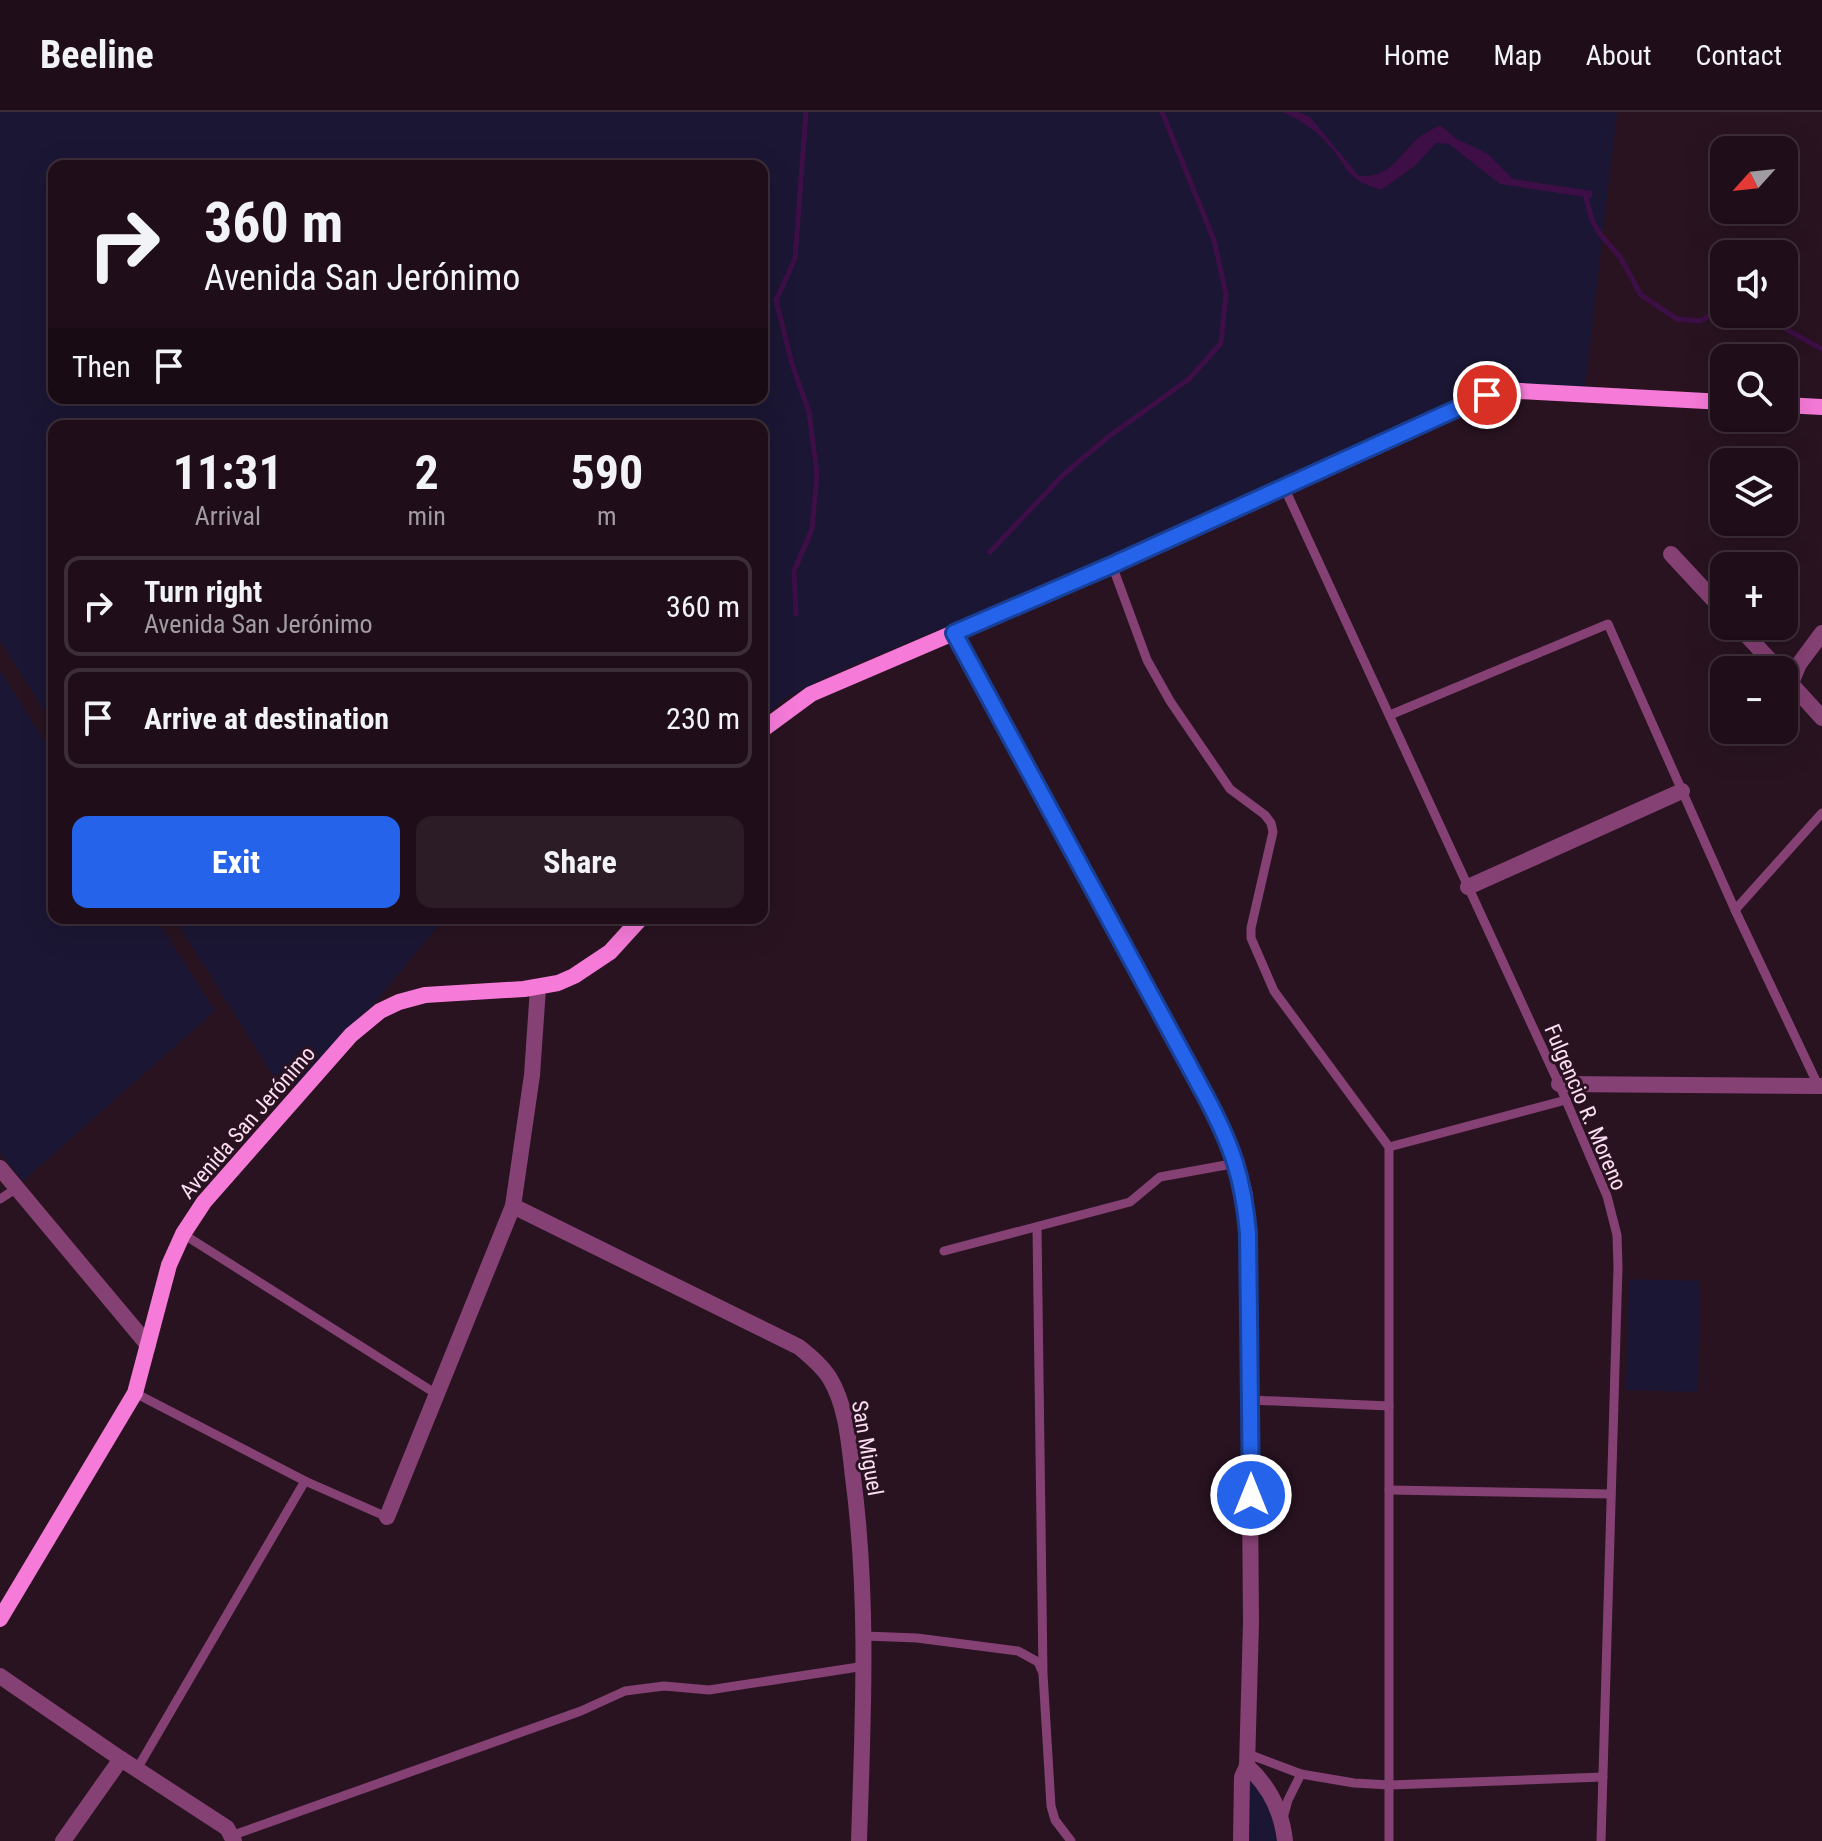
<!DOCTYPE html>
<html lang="en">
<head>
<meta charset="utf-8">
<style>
	body { margin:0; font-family:"Roboto Condensed",sans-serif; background:#2c1c26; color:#f1f3f6; height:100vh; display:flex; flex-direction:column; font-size:30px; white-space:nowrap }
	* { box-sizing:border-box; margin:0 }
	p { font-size:26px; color:#a19ca2 }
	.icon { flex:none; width:44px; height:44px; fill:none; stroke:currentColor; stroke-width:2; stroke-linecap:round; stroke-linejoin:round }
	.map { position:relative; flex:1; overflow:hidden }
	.sheet { position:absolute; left:48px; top:308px; width:720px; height:504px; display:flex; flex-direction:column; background:#1f0e19; border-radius:16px; box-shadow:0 8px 32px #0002,0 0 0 2px #3c2e38 }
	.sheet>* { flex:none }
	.guide { position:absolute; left:48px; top:48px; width:720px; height:244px; border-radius:16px; box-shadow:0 8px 32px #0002,0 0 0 2px #3c2e38; background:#1f0e19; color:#f1f3f6; overflow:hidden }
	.needle { width:52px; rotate:243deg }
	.fabs { position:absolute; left:1710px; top:24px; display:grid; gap:16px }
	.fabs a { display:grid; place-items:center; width:88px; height:88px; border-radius:16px; background:#1f0e19; box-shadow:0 8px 32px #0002,0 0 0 2px #3c2e38; font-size:40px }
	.pin { position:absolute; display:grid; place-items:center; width:68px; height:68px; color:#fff; margin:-34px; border:4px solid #fff; border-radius:50%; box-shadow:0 2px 8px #0007 }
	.me { position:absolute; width:88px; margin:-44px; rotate:0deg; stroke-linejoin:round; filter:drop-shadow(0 0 6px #0008) }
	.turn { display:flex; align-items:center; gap:28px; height:168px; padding:0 24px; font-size:36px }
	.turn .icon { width:104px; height:104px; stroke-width:2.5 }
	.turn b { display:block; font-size:56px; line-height:68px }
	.then { display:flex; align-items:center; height:76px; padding:0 24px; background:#0003; gap:16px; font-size:30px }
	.eta { display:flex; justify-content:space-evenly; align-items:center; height:136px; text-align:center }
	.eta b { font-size:48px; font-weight:700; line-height:56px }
	.cta { display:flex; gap:16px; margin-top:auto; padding:16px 24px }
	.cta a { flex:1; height:92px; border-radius:16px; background:#2563eb; color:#fff; font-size:32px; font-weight:700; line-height:92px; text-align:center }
	.cta a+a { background:#2c1c26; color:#f1f3f6 }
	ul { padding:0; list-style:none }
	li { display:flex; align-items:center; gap:24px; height:100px; margin:0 16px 12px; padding:0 8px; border:4px solid #3c2e38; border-radius:16px }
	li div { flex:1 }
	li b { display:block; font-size:30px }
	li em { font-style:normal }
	header { display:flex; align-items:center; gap:48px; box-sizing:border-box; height:112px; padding:0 40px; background:#1f0e19; border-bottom:2px solid #3c2e38 }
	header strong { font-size:38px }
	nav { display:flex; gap:44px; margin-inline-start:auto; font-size:28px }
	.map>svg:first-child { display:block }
</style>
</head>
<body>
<header>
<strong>Beeline</strong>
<nav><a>Home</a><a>Map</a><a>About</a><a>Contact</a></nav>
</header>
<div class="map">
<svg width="1822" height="1729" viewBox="0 0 1822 1729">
	<rect width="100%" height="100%" fill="#291321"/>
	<g fill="#1b1633" fill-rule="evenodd">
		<path d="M0 0H1617L1585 277C1551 275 1513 266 1480 278L1098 451 833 562 788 585 762 606V314H54V614L0 529ZM54 54H762V286H54Z"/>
		<polygon points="0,558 54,644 54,806 156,806 215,899 23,1069 0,1041"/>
		<polygon points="174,806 444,806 373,893 344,919 295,974 290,976 280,972 274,965"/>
		<polygon points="1629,1167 1700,1169 1698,1280 1626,1278"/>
		<polygon points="1249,1665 1269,1693 1279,1729 1247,1729"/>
	</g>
	<path fill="#3d0f46" d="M1283 0H1298L1310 5 1359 64C1389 65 1394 50 1413 31 1420 23 1431 18 1440 13L1457 27 1488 42 1513 67 1592 79V86L1500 72 1449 32 1436 31 1415 54 1381 78C1342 66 1350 55 1325 29 1313 16 1299 8 1283 0Z"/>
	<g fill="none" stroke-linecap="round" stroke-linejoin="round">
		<g stroke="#3d0f46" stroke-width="5">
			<polyline points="1585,82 1592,108 1600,122 1620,145 1641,183 1677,207 1700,209 1724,196"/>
			<polyline points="1759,202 1822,237"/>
			<polyline points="990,440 1064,362 1108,325 1189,267 1221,231 1226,182 1214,128 1162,0"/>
			<polyline points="796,502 794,459 812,417 817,362 809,300 792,252 776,188 795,147 806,0"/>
		</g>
		<g stroke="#854174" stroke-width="9">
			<polyline points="1284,375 1559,972 1607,1084 1617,1123 1618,1155 1601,1729"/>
			<polyline points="1112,453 1147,548 1170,589 1230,677 1265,703 1271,711 1273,720 1251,816 1251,826 1274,879 1389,1035 1389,1729"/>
			<polyline points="1390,603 1608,512 1735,798 1818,973"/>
			<polyline points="1735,798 1822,701"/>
			<polyline points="1389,1035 1566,988"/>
			<polyline points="0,1087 17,1076"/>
			<polyline points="1037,1115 1043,1562 1051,1694 1055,1708 1071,1729"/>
			<polyline points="183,1122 438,1283"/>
			<polyline points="944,1139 1130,1090 1160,1065 1237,1051"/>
			<polyline points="135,1281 305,1369 387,1405"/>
			<polyline points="1250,1288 1389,1294"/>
			<polyline points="1389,1378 1611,1382"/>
			<polyline points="865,1524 917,1526 1018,1539 1038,1550 1042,1559"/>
			<polyline points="1248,1642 1301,1662 1354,1671 1390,1673 1603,1665"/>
			<polyline points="137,1657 305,1369"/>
			<polyline points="1283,1706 1288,1688 1301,1662"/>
			<polyline points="231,1724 581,1599 625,1579 664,1574 709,1578 865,1554"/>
		</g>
		<g stroke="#854174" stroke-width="16">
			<polyline points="1671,442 1724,499"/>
			<polyline points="1738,514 1779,558"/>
			<polyline points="954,521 1214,1000 1237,1051 1245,1083 1248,1121 1251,1511 1247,1654 1242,1665 1241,1729"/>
			<polyline points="1784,564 1822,606"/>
			<polyline points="1791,571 1799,552 1822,521"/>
			<polyline points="1468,775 1682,679"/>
			<polyline points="1559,972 1822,974"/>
			<polyline points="0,1056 148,1233"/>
			<path d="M513 1094 799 1235C810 1244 821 1253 829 1265 847 1294 849 1332 853 1365 869 1486 863 1607 859 1729"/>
			<polyline points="387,1405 513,1094 532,963 538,876"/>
			<polyline points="0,1564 121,1647 227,1716 234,1729"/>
			<path d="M1247 1654C1269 1674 1282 1700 1285 1729"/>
			<polyline points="63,1729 121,1647"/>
		</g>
		<g stroke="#f67bd9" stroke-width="16">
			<polyline points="1784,293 1822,295"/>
			<polyline points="762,618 811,582 1112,453 1487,283 1521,279 1724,290"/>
			<polyline points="0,1507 135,1281 169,1153 183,1122 204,1090 351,923 380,899 399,890 425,883 524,877 558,871 574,864 610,840 641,806"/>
		</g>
	</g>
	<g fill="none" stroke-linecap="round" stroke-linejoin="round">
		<g stroke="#184099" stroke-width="20">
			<path id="route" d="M1251 1383 1248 1121C1243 1065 1232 1034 1206 985L954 521 1112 453 1487 283"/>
		</g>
		<use href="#route" stroke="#2563eb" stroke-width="14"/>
	</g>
	<g text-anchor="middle" stroke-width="6" stroke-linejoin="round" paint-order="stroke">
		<g font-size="22" fill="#fdddf2" stroke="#291321">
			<text transform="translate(1586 995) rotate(67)" y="8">Fulgencio R. Moreno</text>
			<text transform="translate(247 1010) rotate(-49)" y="8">Avenida San Jerónimo</text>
			<text transform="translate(868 1336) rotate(80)" y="8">San Miguel</text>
		</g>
	</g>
</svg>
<div class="fabs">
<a><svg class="needle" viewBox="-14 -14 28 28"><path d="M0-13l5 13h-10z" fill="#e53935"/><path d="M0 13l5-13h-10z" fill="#a19ca2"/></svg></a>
<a><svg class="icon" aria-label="sound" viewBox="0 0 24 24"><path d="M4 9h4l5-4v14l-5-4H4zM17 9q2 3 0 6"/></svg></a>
<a><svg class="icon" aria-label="search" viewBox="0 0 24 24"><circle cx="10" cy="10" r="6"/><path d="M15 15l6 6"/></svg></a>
<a><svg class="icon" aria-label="layers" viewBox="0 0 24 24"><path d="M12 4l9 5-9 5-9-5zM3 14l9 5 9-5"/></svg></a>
<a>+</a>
<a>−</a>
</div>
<div class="pin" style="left:1487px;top:283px;background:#d93025"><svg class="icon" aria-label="arrive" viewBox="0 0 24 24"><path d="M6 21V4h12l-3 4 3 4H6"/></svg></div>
<svg class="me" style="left:1251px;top:1383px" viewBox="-20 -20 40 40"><circle r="17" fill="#2563eb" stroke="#fff" stroke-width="3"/><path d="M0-11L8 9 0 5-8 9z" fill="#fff"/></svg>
<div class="guide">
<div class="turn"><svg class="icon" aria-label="right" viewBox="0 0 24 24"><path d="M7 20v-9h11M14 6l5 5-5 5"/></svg><div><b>360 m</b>Avenida San Jerónimo</div></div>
<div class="then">Then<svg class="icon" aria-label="arrive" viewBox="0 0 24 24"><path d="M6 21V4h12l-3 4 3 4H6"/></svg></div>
</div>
<section class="sheet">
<div class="eta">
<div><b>11:31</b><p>Arrival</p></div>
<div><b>2</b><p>min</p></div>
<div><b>590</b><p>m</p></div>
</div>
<ul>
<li><svg class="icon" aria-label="right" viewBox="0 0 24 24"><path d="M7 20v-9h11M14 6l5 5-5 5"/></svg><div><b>Turn right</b><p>Avenida San Jerónimo</p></div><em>360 m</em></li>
<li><svg class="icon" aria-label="arrive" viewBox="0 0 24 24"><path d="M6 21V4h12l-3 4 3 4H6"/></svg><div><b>Arrive at destination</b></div><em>230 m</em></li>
</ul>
<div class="cta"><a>Exit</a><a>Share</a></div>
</section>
</div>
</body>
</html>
